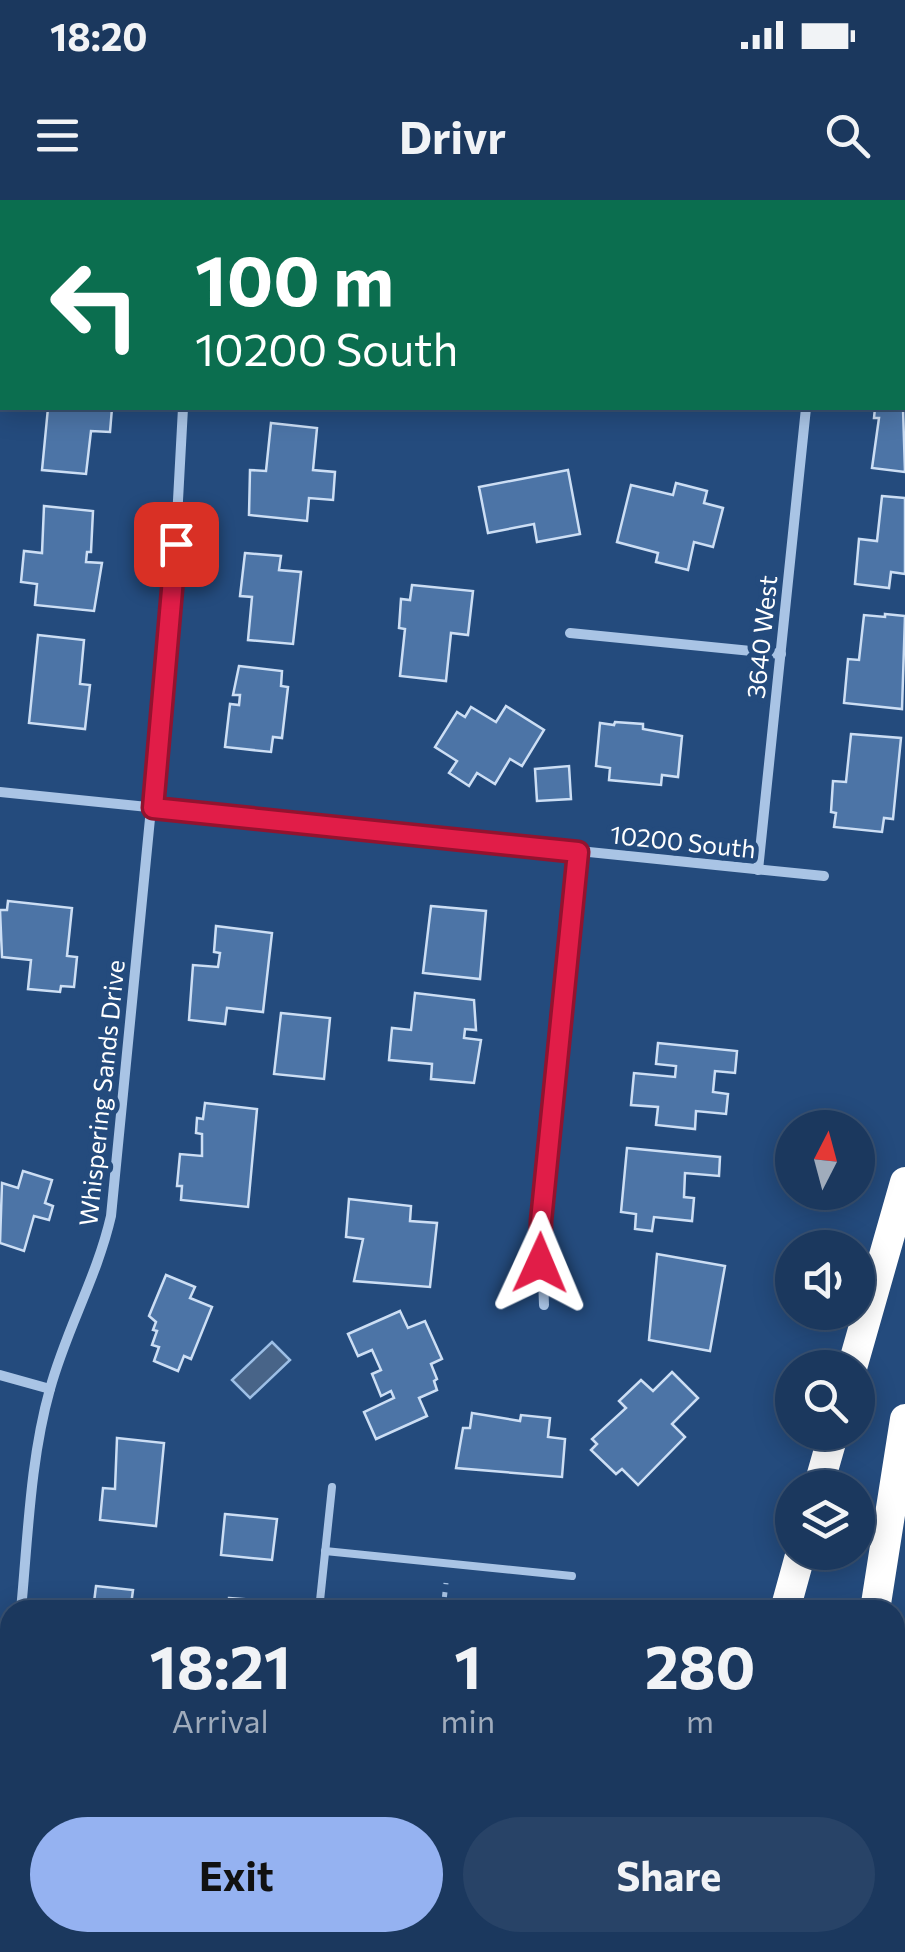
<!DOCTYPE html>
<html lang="en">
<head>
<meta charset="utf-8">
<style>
	body { margin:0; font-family:Commissioner,sans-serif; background:#284367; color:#f1f3f6; height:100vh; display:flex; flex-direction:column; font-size:38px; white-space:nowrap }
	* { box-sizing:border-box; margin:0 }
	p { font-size:32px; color:#a0acbc }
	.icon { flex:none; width:55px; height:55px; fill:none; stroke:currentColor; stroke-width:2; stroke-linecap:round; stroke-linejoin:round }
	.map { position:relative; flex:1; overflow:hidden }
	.panel { position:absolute; left:0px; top:1400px; width:905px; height:352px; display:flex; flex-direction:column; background:#1b385e; border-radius:30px 30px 0 0; box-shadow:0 5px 25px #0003,0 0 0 2px #395273 }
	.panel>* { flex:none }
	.top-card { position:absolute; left:0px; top:0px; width:905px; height:210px; box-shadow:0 5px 25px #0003,0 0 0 2px #395273; background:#0b6e4f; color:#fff; overflow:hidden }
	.needle { width:65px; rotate:6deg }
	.controls { position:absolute; left:775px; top:910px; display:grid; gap:20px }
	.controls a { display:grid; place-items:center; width:100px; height:100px; border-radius:50%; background:#1b385e; box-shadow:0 5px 25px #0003,0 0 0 2px #395273; font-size:50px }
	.pin { position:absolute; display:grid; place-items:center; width:85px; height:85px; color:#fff; margin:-42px; border-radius:20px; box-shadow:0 5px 15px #0006 }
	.me { position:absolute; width:110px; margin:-55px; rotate:1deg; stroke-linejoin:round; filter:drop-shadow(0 0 8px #0008) }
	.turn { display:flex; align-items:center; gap:35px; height:210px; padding:0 30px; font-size:45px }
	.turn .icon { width:130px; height:130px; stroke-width:2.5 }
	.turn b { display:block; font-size:70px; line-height:85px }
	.eta { display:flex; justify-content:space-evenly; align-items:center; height:170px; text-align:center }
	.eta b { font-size:60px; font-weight:700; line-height:70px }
	.button { display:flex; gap:20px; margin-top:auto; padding:20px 30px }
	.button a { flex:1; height:115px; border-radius:60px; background:#95b2f1; color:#111; font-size:40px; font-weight:700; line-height:115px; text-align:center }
	.button a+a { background:#284367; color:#f1f3f6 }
	.status { display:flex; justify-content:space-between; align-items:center; height:70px; padding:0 50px; background:#1b385e; direction:ltr }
	.status svg { height:28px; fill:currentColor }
	header { display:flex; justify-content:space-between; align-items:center; height:130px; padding:0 30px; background:#1b385e; font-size:45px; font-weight:700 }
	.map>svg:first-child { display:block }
</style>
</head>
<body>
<div class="status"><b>18:20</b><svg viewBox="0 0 49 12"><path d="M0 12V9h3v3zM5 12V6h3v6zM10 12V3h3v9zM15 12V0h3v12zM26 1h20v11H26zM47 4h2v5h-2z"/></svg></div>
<header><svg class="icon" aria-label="menu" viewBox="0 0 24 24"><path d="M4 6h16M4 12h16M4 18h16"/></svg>Drivr<svg class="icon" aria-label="search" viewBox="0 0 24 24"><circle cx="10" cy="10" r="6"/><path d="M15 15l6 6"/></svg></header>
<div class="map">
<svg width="905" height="1752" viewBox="0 0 905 1752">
	<rect width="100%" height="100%" fill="#244b7d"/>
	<polygon fill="#486488" stroke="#9dbfe6" stroke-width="2.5" points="272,1142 290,1160 250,1198 232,1180"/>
	<g fill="#4c74a6" stroke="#ccdef4" stroke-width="2.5">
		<polygon points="902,176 905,272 872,268 879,218 874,218 875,208 902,208"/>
		<polygon points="48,208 112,208 110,232 91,231 86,274 42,270"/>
		<polygon points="271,223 317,228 313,270 335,272 333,300 309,298 307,321 249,315 250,270 266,271"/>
		<polygon points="568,270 580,334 537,342 534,324 488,333 479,287"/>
		<polygon points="676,283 707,291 704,303 723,308 713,347 694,342 688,370 656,362 658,353 617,342 631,285 673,295"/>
		<polygon points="882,296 905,298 905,374 891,372 889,388 855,384 859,339 877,341"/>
		<polygon points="44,306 93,311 91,352 87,352 86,362 102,363 94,411 35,405 37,384 21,382 24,351 42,353"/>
		<polygon points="245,353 281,356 279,370 301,372 293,444 248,440 252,397 240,396"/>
		<polygon points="412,385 473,391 468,435 451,433 446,481 400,476 405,429 399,428 401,399 410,400"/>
		<polygon points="885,414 905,416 902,509 844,503 848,459 859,460 864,415 885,417"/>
		<polygon points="38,435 84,440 80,484 90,485 85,529 29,523"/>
		<polygon points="239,466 282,471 281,486 288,487 282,538 273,537 271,552 225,547 230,504 239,505 240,495 233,495"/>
		<polygon points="506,506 544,530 522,566 510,559 495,584 477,573 469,586 449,573 457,561 435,547 457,512 465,517 471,507 496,522"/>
		<polygon points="615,522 643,524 643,529 682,536 678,577 662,575 661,585 609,580 610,568 596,566 600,523 614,525"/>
		<polygon points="851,534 901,538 893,619 884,618 882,632 834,627 836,613 831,612 833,581 846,582"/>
		<polygon points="569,566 571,599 537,601 535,569"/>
		<polygon points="8,701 72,708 67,756 77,757 74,787 61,786 60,792 28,789 31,760 2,757 0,710 7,710"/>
		<polygon points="431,706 486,711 480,779 423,773"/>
		<polygon points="216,726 272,733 263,812 227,808 225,824 189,820 193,765 218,767 220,753 214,752"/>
		<polygon points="415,793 474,800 476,830 465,829 464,838 481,840 474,883 431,879 432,864 389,860 392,828 411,830"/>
		<polygon points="281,813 330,818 324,879 274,874"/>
		<polygon points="658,843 737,851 735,873 715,871 713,892 728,894 726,914 696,911 695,929 656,925 658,907 631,905 634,873 675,877 676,866 656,864"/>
		<polygon points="205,903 257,909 248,1007 181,1000 182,986 177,986 180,954 202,956 202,934 196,933 197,918 203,919"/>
		<polygon points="627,948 720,957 719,976 685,973 684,997 694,998 692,1021 654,1017 652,1031 635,1029 636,1014 621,1012"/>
		<polygon points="23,971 52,980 45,1003 53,1006 49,1020 34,1016 24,1051 0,1043 2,983 18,988"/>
		<polygon points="349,999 411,1006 410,1021 437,1023 430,1087 354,1081 363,1039 346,1037"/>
		<polygon points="657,1054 725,1066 710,1151 649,1140"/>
		<polygon points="166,1075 195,1087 190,1098 212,1107 191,1159 184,1156 178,1171 154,1161 159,1147 152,1145 157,1131 153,1130 156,1122 149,1116"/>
		<polygon points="400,1111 408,1128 425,1121 442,1159 431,1164 437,1179 434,1181 437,1190 419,1198 427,1216 376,1239 364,1212 394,1198 391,1191 381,1196 372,1174 381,1170 372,1150 358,1156 348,1134"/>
		<polygon points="672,1172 698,1198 672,1224 685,1237 638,1285 622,1269 616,1274 591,1250 597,1244 592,1239 626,1208 619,1201 641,1180 653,1191"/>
		<polygon points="472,1213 520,1221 521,1215 550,1218 548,1237 565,1239 562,1277 456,1268 463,1228 470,1228"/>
		<polygon points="117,1238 164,1243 156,1326 100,1320 103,1288 115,1289"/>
		<polygon points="225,1314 277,1319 272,1360 221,1355"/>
		<polygon points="96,1386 133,1390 131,1405 137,1406 137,1410 93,1410"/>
		<polygon points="229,1398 268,1401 267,1410 228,1410"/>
		<polygon points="25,1742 86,1742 84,1752 23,1752"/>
	</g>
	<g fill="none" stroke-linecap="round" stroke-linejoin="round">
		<g stroke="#a9c4e5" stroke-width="5" stroke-dasharray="5 8" stroke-linecap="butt">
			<polyline points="361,1410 361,1401 456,1410"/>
			<polyline points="443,1410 446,1383"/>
		</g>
		<g stroke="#a9c4e5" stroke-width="8">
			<polyline points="325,1351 572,1376"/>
			<polyline points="319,1410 332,1287"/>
			<polyline points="284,1752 285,1742"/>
		</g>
		<g stroke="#a9c4e5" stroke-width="10">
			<polyline points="200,2 200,0"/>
			<polyline points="827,2 827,0"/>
			<polyline points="570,433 781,454"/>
			<polyline points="0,592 824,676"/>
			<polyline points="758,670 806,208"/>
			<polyline points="544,1105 541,1021 578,651"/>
			<polyline points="0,1175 50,1189"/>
			<path d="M21 1410C28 1337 30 1260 50 1189 66 1130 97 1077 111 1016L174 374 183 208"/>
			<polyline points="0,1580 10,1516"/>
		</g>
		<g stroke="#fff" stroke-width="30">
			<polyline points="852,1168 905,982"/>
			<polyline points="818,1288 834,1232"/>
			<polyline points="785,1410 801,1352"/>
			<polyline points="875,1410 905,1219"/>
			<polyline points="895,1685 905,1614"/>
			<polyline points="702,1752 704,1742"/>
			<polyline points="825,1752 827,1742"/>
			<polyline points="886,1752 887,1742"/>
		</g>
	</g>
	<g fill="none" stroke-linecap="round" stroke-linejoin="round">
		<g stroke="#92132f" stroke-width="25">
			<polyline id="route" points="176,344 153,608 578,652 541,1021 540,1063"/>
		</g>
		<use href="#route" stroke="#e11d48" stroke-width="18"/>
	</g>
	<g text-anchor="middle" stroke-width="10" stroke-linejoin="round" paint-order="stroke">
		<g font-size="25" fill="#fff" stroke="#244b7d">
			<text transform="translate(762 437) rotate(-84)" y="9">3640 West</text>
			<text transform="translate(683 642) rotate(6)" y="9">10200 South</text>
			<text transform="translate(102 893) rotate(-84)" y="9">Whispering Sands Drive</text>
		</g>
	</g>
</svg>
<div class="controls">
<a><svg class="needle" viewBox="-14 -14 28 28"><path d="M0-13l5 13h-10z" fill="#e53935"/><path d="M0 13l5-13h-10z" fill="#a0acbc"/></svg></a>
<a><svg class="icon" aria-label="sound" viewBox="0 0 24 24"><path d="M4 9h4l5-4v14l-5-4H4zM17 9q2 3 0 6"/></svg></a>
<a><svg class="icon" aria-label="search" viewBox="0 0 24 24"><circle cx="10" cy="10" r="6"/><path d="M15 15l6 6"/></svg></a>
<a><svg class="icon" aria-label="layers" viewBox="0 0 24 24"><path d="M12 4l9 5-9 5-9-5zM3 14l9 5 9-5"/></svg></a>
</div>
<div class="pin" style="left:176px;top:344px;background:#d93025"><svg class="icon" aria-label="arrive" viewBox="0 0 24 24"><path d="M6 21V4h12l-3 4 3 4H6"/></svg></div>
<svg class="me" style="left:540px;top:1063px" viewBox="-20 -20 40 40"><path d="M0-17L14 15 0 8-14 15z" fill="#e11d48" stroke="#fff" stroke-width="4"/></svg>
<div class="top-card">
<div class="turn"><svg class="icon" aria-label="left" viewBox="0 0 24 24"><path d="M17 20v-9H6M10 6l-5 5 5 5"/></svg><div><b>100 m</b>10200 South</div></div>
</div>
<section class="panel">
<div class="eta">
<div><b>18:21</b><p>Arrival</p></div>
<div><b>1</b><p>min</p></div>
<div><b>280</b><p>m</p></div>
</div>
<div class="button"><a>Exit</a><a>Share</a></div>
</section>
</div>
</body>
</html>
